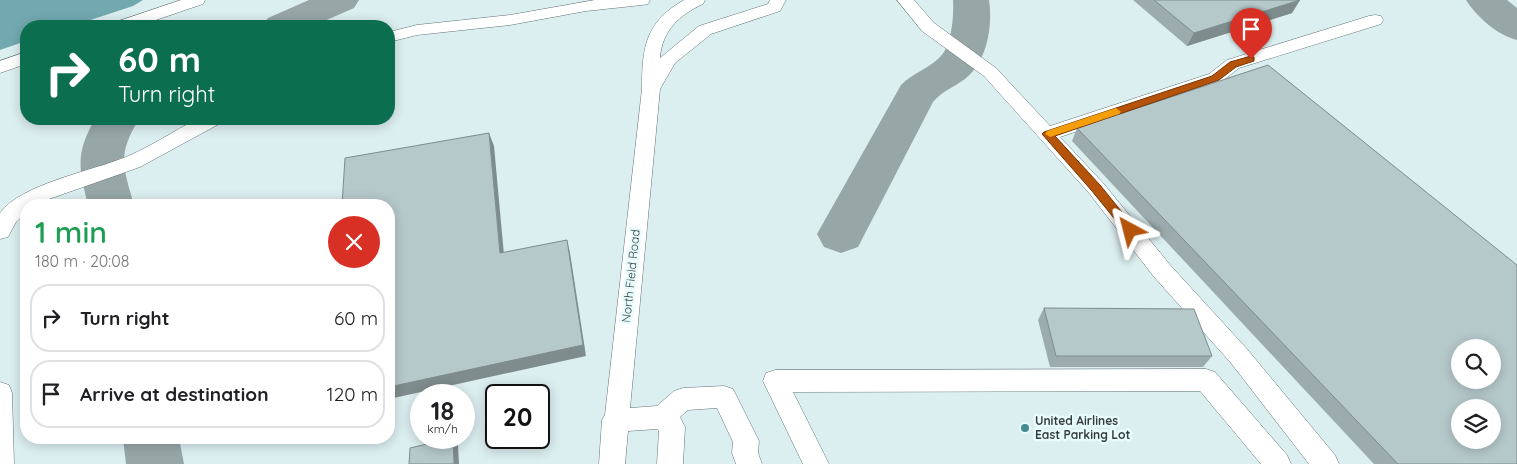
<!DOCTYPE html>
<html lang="en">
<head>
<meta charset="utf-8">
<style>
	body { margin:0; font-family:Quicksand,sans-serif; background:#f2f2f2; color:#202124; height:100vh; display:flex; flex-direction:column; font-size:19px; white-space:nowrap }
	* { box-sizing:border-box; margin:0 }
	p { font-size:16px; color:#757577 }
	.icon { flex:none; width:28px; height:28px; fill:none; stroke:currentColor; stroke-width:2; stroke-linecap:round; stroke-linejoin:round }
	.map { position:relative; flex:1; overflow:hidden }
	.side { position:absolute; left:20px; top:199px; width:375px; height:245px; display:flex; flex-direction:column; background:#fff; border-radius:20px; box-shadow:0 2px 12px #0003 }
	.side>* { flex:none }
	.hud { position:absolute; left:20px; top:20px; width:375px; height:105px; border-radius:20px; box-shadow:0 2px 12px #0003; background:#0b6e4f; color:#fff; overflow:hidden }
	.controls { position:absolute; left:1451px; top:339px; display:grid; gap:10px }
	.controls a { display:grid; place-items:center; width:50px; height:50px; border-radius:50%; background:#fff; box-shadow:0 2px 12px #0003; font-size:25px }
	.speed { position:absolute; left:410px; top:384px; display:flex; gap:10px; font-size:25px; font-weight:700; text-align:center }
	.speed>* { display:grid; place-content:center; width:65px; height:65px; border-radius:50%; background:#fff; box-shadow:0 2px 12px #0003; line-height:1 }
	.speed small { font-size:12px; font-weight:400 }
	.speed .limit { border:2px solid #111; border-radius:8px; background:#fff; color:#111 }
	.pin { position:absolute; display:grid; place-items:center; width:42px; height:42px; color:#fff; margin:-51px -21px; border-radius:50% 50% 50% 0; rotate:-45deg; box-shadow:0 0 5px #0007 }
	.pin .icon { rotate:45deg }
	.me { position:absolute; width:55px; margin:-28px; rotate:322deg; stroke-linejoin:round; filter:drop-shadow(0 0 4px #0008) }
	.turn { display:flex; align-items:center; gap:18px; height:105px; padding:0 15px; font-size:22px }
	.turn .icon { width:65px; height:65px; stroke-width:2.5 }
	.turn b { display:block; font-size:35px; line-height:42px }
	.round { display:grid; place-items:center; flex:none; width:52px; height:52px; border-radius:26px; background:#f2f2f2 }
	.summary { display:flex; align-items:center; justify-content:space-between; height:85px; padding:0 15px }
	h1 { font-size:30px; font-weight:600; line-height:38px; color:#1e9e55 }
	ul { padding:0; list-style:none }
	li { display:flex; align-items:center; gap:15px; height:68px; margin:0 10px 8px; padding:0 5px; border:2px solid #e0e0e0; border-radius:20px }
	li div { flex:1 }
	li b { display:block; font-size:19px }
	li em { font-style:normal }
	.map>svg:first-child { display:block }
</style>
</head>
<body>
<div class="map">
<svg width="1517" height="464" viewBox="0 0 1517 464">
	<rect width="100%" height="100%" fill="#dbeef0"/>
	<polygon fill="#72a9af" points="0,0 171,0 91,26 26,26 26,47 0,56"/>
	<g fill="#dbeef0">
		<polygon points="143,0 174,0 165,5 99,26 72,26 133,6"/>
		<polygon points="26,41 26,50 0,58 0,50"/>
	</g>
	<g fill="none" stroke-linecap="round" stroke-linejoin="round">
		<g fill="#97a6a7" fill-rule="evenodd">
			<polygon points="309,0 359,0 354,8 313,26 262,26 268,18"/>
			<path d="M953 0H989C993 26 987 62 965 79 954 87 942 91 933 102L858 247 841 253 824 247 817 234 901 85C913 73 928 69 940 57 952 46 954 15 953 0Z"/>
			<path d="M1466 0H1507L1517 8V40C1497 35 1477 17 1466 0Z"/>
			<path d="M95 119H139C117 155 123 166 134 205H88C79 168 75 154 95 119Z"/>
			<polygon points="123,438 179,438 184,464 126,464"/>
		</g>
		<g stroke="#627476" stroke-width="1">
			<g id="minor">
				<polygon points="181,0 205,0 203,4 138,26 113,26 116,22"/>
				<polygon points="595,0 650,0 648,4 642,5 586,11 510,25 417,35 389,42 389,32 417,25 510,15"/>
				<path d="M684 0H705L703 4C679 15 662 31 660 58L699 26 768 4 770 0H786L780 11 711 34 675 63 660 89 630 408 657 406 674 391 683 388 724 386 733 389 759 441 758 453 762 464H736L732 453 733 442 717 408 688 410 680 417 685 427 683 464H657L659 431 657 429 628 431 625 464H599L602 420 605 415 642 89C642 48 645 22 684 0Z"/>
				<polygon points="897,0 914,0 934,23 996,68 1050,126 1209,74 1227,60 1369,16 1375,15 1381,16 1383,20 1381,24 1239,68 1221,82 1060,137 1103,183 1171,266 1247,349 1335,455 1339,464 1309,464 1231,363 1155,278 1089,193 984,76 922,31"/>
				<polygon points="26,52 26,64 0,73 0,61"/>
				<path d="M197 119H221L219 124 140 167 49 199 40 205H26V213L16 222 8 237 0 239V213C21 184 92 171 126 157 150 147 174 131 197 119Z"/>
				<polygon points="1206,369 1215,372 1287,455 1291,464 1261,464 1200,391 793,392 829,464 803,464 763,381 766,373 775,370"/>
				<polygon points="0,382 9,385 12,393 14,464 0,464"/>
			</g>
		</g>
		<use href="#minor" fill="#fff" fill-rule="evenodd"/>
	</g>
	<g fill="#9cacae">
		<polygon points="1133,0 1300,0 1292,13 1187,46"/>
		<polygon points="1077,128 1517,464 1374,464 1072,141"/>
		<polygon points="1044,308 1212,356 1203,367 1050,367 1038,320"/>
	</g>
	<g fill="#7f8c8d">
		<polygon points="1300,0 1292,13 1187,46 1194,33"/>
		<polygon points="489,133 494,146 505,266 500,253"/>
		<polygon points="567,240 570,253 586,356 389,399 389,387"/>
		<polygon points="453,438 458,446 459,464 454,464"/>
	</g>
	<g fill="#b5c8ca" stroke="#7f8c8d" fill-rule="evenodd">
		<polygon points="1154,0 1300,0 1194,33"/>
		<path d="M1268 65 1517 265V464H1398L1077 128ZM1460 348H1492V380H1460ZM1460 408H1492V440H1460Z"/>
		<polygon points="489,133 500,253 567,240 583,345 389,387 389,205 342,205 345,158"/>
		<polygon points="1044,308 1194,309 1212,356 1056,356"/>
		<polygon points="453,438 454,464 409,464 410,448"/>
	</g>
	<polygon fill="#b45309" stroke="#753606" points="1251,56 1254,57 1254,61 1236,67 1219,80 1055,136 1100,185 1134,227 1135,230 1134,233 1126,233 1092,191 1042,134 1044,132 1212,76 1230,62"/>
	<polygon fill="#f59e0b" points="1116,108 1121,112 1119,114 1050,137 1045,134 1047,131"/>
	<circle fill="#448b92" stroke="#e8fcfe" stroke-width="2" cx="1025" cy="428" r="5"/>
	<g text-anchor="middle" stroke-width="5" stroke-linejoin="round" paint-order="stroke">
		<g font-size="12" fill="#353d3e" stroke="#e8fcfe">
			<text transform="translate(631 276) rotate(-84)" y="4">North Field Road</text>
		</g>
		<g font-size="12" font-weight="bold" fill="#353d3e" stroke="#e8fcfe" text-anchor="start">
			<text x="1035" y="425">United Airlines<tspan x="1035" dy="14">East Parking Lot</tspan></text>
		</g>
	</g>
</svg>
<div class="controls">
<a><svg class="icon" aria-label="search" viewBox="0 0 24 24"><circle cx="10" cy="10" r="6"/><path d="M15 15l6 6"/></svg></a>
<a><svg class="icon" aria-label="layers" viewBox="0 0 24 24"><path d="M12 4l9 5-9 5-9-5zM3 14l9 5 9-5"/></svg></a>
</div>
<div class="speed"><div>18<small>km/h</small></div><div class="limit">20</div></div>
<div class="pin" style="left:1251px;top:59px;background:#d93025"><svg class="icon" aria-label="arrive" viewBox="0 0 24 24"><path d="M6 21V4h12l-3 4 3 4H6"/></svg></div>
<svg class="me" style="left:1130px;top:230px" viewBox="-20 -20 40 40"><path d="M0-17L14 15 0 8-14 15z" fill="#b45309" stroke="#fff" stroke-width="4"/></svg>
<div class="hud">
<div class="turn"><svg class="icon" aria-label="right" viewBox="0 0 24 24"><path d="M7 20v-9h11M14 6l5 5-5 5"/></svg><div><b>60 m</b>Turn right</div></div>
</div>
<section class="side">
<div class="summary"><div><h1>1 min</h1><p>180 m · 20:08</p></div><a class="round" style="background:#d93025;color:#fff"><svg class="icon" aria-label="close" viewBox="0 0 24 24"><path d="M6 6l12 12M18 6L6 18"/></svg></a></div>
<ul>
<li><svg class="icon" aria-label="right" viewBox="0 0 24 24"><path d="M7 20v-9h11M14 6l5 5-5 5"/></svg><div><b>Turn right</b></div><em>60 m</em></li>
<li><svg class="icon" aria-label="arrive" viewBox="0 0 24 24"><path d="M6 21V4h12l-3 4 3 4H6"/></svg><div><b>Arrive at destination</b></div><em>120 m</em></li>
</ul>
</section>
</div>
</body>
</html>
